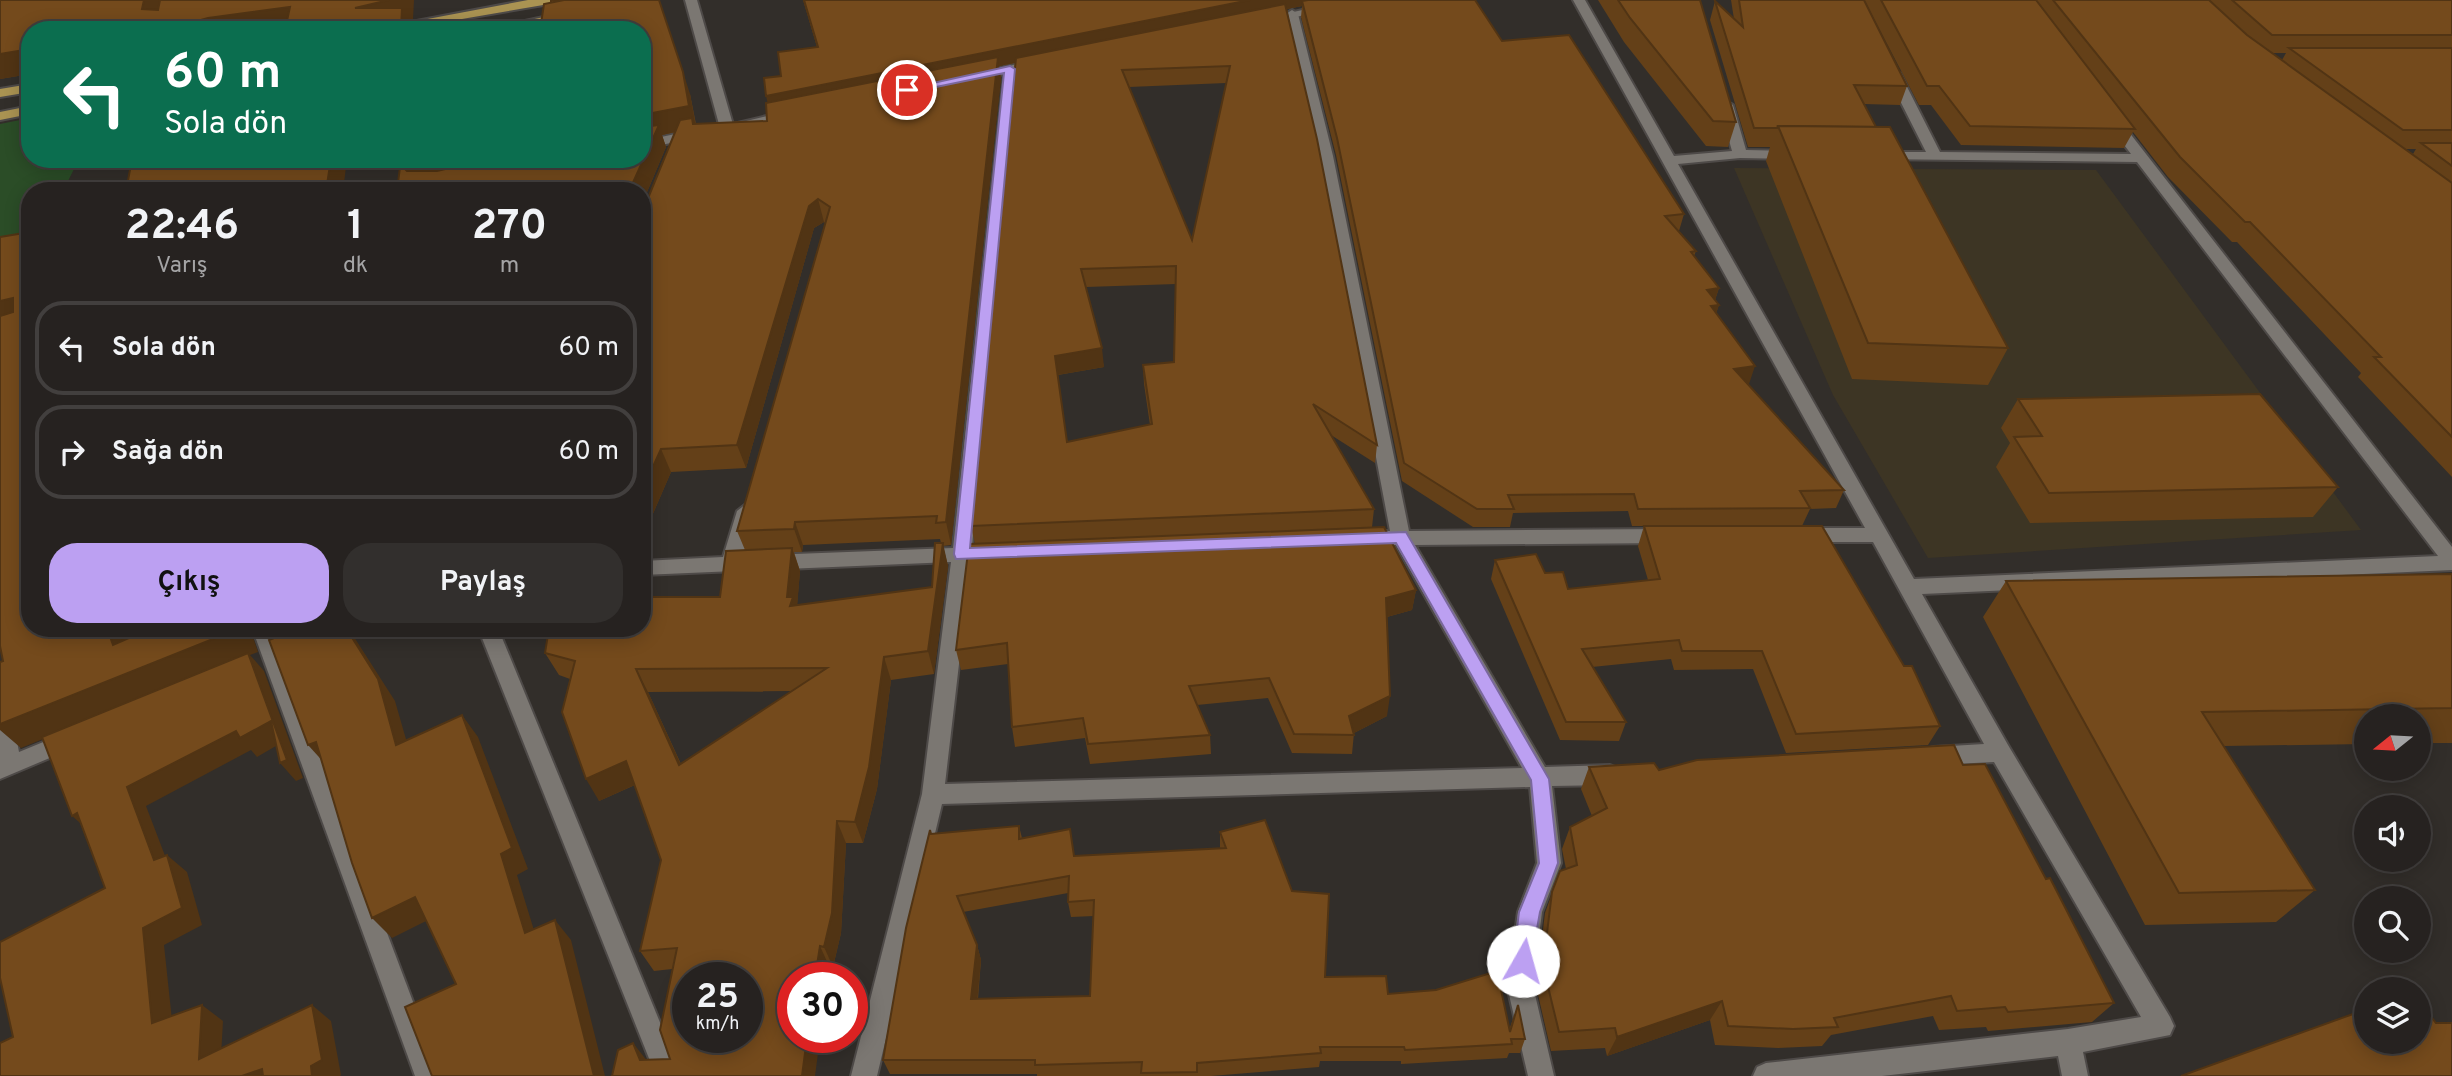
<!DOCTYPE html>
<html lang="tr">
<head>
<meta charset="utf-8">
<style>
	body { margin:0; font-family:Overpass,sans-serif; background:#322f2d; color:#f1f3f6; height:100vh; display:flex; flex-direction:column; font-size:26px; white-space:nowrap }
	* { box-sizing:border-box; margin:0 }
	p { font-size:23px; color:#a4a4a5 }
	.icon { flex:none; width:38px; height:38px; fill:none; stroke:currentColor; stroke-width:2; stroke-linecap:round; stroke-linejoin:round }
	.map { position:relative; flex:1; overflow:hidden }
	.details { position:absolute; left:21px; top:182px; width:630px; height:455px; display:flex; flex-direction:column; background:#262220; border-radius:28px; box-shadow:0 4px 18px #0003,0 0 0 2px #423f3e }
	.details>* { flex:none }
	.banner { position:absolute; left:21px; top:21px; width:630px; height:147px; border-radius:28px; box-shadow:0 4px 18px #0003,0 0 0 2px #423f3e; background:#0b6e4f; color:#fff; overflow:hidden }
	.needle { width:46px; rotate:252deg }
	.tools { position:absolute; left:2354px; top:704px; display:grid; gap:14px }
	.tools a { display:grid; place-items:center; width:77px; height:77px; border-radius:50%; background:#262220; box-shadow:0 4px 18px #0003,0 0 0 2px #423f3e; font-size:35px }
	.speed { position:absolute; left:672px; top:962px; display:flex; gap:14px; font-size:35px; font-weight:700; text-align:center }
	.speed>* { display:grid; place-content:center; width:91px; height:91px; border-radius:50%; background:#262220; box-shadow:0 4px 18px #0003,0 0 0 2px #423f3e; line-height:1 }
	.speed small { font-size:18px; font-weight:400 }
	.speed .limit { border:10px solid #d22; background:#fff; color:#111 }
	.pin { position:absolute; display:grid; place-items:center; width:60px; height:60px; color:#fff; margin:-30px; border:4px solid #fff; border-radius:50%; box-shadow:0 2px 7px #0007 }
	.me { position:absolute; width:77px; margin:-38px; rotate:7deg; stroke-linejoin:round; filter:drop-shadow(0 0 5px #0008) }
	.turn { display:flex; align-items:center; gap:24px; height:147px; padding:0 28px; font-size:32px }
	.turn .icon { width:91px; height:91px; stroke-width:2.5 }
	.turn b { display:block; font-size:49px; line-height:60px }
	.eta { display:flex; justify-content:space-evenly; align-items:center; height:119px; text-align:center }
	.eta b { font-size:42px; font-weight:700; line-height:49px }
	.cta { display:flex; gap:14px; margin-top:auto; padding:14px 28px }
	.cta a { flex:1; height:80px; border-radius:28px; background:#bca0f2; color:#111; font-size:28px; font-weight:700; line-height:80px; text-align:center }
	.cta a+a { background:#322f2d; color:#f1f3f6 }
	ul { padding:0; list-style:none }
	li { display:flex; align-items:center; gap:21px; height:94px; margin:0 14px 10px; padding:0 14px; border:4px solid #423f3e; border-radius:28px }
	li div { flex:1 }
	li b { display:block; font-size:26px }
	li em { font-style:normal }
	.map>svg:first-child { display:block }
</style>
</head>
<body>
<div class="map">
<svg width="2452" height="1076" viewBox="0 0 2452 1076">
	<rect width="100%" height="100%" fill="#322e2a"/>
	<polygon fill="#3d3524" points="1734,168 2096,170 2361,530 1928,558 1833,395"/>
	<polygon fill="#2b4d27" points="30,118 30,159 79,159 63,191 30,191 30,244 0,252 0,124"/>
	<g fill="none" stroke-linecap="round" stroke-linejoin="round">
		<g stroke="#4e4a48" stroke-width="4">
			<g id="minor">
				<polygon points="685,0 697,0 734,128 732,131 720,128"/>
				<polygon points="1573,0 1585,0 1674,156 1732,151 1719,105 1726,101 1733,105 1746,150 1793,151 1800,155 1793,159 1740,158 1678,164 1914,579 2438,556 2137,162 1874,159 1874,153 1879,152 1926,152 1886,73 1893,69 1900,73 1940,152 2131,154 2106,121 2118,118 2452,547 2452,570 1922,594 2008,745 2170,1017 2174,1026 2170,1035 2083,1052 2088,1076 2062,1076 2058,1056 1882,1076 1753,1076 1757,1067 1766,1063 2068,1029 2141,1017 1994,762 1934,765 1926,763 1923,756 1926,749 1934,747 1984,744 1873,542 1803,542 1793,535 1803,528 1865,528"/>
				<polygon points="1292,10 1298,14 1333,156 1409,531 1665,529 1675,536 1665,543 1415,545 1545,767 1610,765 1618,768 1621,775 1618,782 1610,785 1552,786 1561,863 1542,912 1533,986 1554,1076 1528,1076 1507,986 1518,912 1537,863 1530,787 942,804 877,1076 851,1076 922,794 951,562 642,575 642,561 723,557 737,511 746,504 755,511 743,556 953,548 1005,66 1016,69 972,547 993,546 1003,553 993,560 971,561 945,784 1522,768 1396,545 1362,545 1352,538 1362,531 1390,531 1319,156 1286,14"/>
				<polygon points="252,628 272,628 441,1076 415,1076"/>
				<polygon points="478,628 498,628 682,1076 656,1076"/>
				<polygon points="0,700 8,703 11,709 19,752 70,731 78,734 81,740 78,746 0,779"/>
			</g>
		</g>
		<g stroke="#4e4a48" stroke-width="4">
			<g id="tertiary">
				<polygon points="1347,0 1372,0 1264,24 1258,20"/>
				<polygon points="1038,59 1043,60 1043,66 975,80 968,76"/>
				<polygon points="792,110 797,111 797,117 732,130 725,126"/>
				<polygon points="699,129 704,130 704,136 642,149 642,141"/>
			</g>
		</g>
		<g stroke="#4e4a48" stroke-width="4">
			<g id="primary">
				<polygon points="528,0 555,0 549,4 398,30 369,30"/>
				<polygon points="567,12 571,13 571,19 511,30 483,30"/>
				<polygon points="30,84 30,92 0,97 0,89"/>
				<polygon points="30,106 30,114 0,120 0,112"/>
			</g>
		</g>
		<use href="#minor" fill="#7b7772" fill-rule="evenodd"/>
		<use href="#tertiary" fill="#7b7772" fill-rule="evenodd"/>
		<use href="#primary" fill="#aa9352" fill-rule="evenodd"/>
	</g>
	<g fill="#644018" fill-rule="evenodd">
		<polygon points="0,0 413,19 408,20 412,30 30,30 30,74 0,79"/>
		<path d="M803 0H1475L1502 41 1684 214 1679 231 1696 251 1694 256 1719 288 1715 300 1719 305 1716 313 1749 384H1747L1844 490 1836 508 1810 509 1802 526H1632L1628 511 1513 513 1510 527H1473L1402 481 1336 155 1301 17 1302 6 1287 9 1377 445 1375 463 1331 435 1374 509 1372 527 1416 590 1412 610 1387 617V716L1354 733 1352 754 1292 753 1268 698 1197 705 1210 735 1211 754 1090 764 1085 738 1015 747 1012 727 1008 664 961 670 956 650 975 544 971 526 1015 63 999 66 1001 78 951 545 943 546 948 566 934 674 891 680 877 789 863 843H846L841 933 833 967 829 966 828 978H793L815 1076 646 1060 670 1059 672 969 654 971 640 951 661 860 635 785 599 801 570 679 559 675 545 653 642 584 647 594 646 597H720L745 550 737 531 825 223 824 222 814 228 746 468 671 472 642 539V209L644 208 676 132 662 135 666 147 642 204V159L690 94 696 124 767 121 768 103 781 76 817 47ZM1226 83 1192 240 1129 87ZM1176 284 1174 362 1143 365 1144 384 1150 425 1067 442 1058 375 1104 367 1086 287ZM940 539 941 543 932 587 797 605 800 571 794 552H802L803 545ZM792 691 681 764 648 692Z"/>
		<polygon points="1598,0 1700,0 1736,122 1728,147 1706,146 1624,42"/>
		<polygon points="1731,0 1864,0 1907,86 1900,105 1864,104 1876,127 2008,348 1988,385 1852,379 1766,161 1770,147 1748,147 1710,20 1715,1 1734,19"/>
		<path d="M1864 0H2452V477L2358 377 2361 373 2237 242H2232L2168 177 2133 132 2124 148 1961 145 1931 105H1919ZM2272 53H2286L2282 60ZM2406 149H2416L2413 154Z"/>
		<polygon points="2018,399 2338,487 2313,517 2030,523 1996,467 2010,443 2001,428"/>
		<polygon points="1644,526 1940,726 1928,745 1786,753 1753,669 1674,670 1671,659 1592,667 1626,722 1619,741 1560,740 1491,579 1495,560 1545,573 1568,589 1648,580 1638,546"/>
		<polygon points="2452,574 2452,743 2418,743 2418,716 2366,716 2366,744 2224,746 2315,890 2276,922 2145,925 1983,617 2006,581"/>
		<polygon points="1963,765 2046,879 2114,1003 2092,1022 1988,1031 1986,1027 1939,1030 1933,1016 1831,1035 1822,1046 1778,1048 1715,1045 1710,1020 1607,1056 1605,1048 1551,1051 1536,986 1545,913 1560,871 1566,869 1562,849 1570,827 1592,816 1581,789 1589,767 1659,770"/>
		<path d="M1019 826 1022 838 1074 856 1220 849V832L1325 977 1388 994 1509 1030 1518 1005 1525 1039 1520 1053H1509L1507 1058 1401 1064V1061H1320L1319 1067 1211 1076H1037V1074H890L883 1060 931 834ZM1068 893V902L1071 917 1094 916 1090 996 978 999 981 960 977 945 963 912Z"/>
	</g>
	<g fill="#513414">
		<polygon points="144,0 162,0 156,30 142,9"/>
		<polygon points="389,0 414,0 413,19 408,20 412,30 401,30 355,8"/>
		<polygon points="1250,0 1333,0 1302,1 1302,6 999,66 1001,78 951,545 946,522 997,67 770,113 766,96"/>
		<polygon points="290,7 299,30 161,30 208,18"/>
		<polygon points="30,49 30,74 0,79 0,54"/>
		<polygon points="683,72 690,94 696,127 662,135 666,147 642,204 642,191 631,191 631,187 642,139 642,115"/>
		<polygon points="331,159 347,159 343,191 326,191"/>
		<polygon points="426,159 540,159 415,191 404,168 413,162"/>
		<polygon points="818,199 824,222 814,228 746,468 737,445 809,206"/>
		<polygon points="1719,288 1713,306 1719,305 1713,323 1707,290"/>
		<polygon points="13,298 30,319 0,330 0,301"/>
		<polygon points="1102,348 1104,367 1057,375 1055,356"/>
		<polygon points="1755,366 1749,384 1728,387 1734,369"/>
		<polygon points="661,449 671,472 642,539 642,491"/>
		<polygon points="795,522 803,545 802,552 794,529"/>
		<polygon points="943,543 948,566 934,674 928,651"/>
		<polygon points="792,548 800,571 797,609 799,629 787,597"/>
		<polygon points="642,584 647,594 642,616"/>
		<polygon points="1416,590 1412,610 1383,618 1386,598"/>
		<polygon points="107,628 121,628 135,668 113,645"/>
		<polygon points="238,628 250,628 258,652 250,655 264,671 303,778 296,781 280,763 281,743 257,757 251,750 146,806 172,874 167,855 187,872 202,925 164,945 174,1039 152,1023 143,928 154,860 127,787 249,655 21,748 0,730 0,724"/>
		<polygon points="269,628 317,628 280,643"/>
		<polygon points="346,628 347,628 354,637 395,701 414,767 396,745"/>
		<polygon points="884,657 891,680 877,789 863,843 855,822"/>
		<polygon points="636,669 648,692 691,787 679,765"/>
		<polygon points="1390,696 1387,716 1350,735 1349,716"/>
		<polygon points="462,715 478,737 528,869 517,875 541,953 525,933 501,854"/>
		<polygon points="316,742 328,767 308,745"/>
		<polygon points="626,761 639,783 599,801 586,779"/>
		<polygon points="77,813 93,834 72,816"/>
		<polygon points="837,821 846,843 841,933 833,967 824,947"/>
		<polygon points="415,897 434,917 392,938 372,918"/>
		<polygon points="555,920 571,940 605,1076 594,1076"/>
		<polygon points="977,945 981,960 976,1014 971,999"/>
		<polygon points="820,946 829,966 828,978 815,978"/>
		<polygon points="1722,1001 1710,1020 1607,1056 1617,1037"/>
		<polygon points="202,1005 223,1021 220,1074 199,1059"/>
		<polygon points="312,1005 331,1021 341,1075 340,1076 312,1076"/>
		<polygon points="807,1038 820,1038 815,1076 802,1076"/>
		<polygon points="633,1043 648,1062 640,1060"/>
		<polygon points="262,1069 271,1076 242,1076"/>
	</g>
	<g fill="#744a1c" stroke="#513414" stroke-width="2" fill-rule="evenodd">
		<polygon points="0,0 144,0 142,9 158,10 160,0 389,0 355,8 402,8 401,29 353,23 352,30 285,30 290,7 208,18 172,28 161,30 30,30 30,49 0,54"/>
		<polygon points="551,0 564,0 551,3"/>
		<polygon points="564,0 659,0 683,72 689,106 642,115 642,30 540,30 544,4"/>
		<polygon points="804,0 1250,0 766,96 764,78 781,76 778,52 818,47"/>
		<polygon points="1308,0 1475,0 1502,41 1569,35 1684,214 1665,216 1696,251 1691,252 1719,288 1707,290 1719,305 1711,306 1755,366 1734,369 1844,490 1800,491 1810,508 1638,509 1634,494 1508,495 1514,509 1477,509 1404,463 1337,138 1302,1"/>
		<polygon points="1618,0 1700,0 1736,122 1713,121 1630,18"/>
		<polygon points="1739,0 1864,0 1907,86 1854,85 1876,127 1778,126 1777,128 1754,128 1715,1 1743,27"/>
		<polygon points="1881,0 2036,0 2135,129 1970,126 1939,86 1927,86"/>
		<polygon points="2053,0 2209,0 2247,35 2452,183 2452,437 2374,357 2381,357 2250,222 2245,222 2180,157"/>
		<polygon points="2232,0 2452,0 2452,35 2272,35"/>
		<path d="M1285 4 1317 139 1377 445 1313 404 1374 509 971 526 1016 58ZM1230 66 1192 240 1122 70ZM1176 266 1174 362 1143 365 1152 424 1067 442 1055 356 1102 348 1081 269Z"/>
		<polygon points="459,23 459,30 415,30"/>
		<polygon points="2289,48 2452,48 2452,130 2403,130"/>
		<polygon points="998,57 946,522 936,523 937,516 795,522 794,529 737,531 830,207 818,199 809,206 737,445 661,449 642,491 642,209 644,208 680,120 692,118 693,124 767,121 766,103"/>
		<polygon points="659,125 631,187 631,191 397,191 401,159 426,159 413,162 404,168 407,171 437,171 488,159 642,159 642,127"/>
		<polygon points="1778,126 1890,127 2008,348 1868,343"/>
		<polygon points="2421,143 2452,143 2452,166"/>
		<polygon points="132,159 331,159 326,191 126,191"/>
		<polygon points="30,232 30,628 107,628 113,645 152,628 238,629 0,724 0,662 3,661 0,646 0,316 13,312 13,298 0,301 0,237"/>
		<polygon points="2260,394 2338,487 2049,493 2014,437 2042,436 2018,399"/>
		<polygon points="1644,526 1822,526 1904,666 1912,666 1940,726 1796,734 1762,651 1682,651 1679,640 1582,649 1626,722 1566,722 1495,560 1536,554 1545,573 1563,572 1568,589 1660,579"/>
		<polygon points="1384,527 1416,590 1386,598 1390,696 1349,716 1354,735 1294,734 1269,678 1189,686 1210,735 1088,744 1083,718 1012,727 1007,643 956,650 969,544"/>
		<path d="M935 543H943L928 651 884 657 869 767 855 822 837 821 832 913 824 947 820 946 815 978H793V1038H807L802 1076H612L618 1050 633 1043 640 1060 670 1059 660 1030 677 948 640 951 661 860 626 761 586 779 562 712 575 661 545 653 549 628H642V597H720L726 551 792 548 787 597H793L790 606 932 587ZM827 668 679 765 636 669ZM688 978H747V1038H688Z"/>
		<polygon points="2452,574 2452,708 2202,712 2315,890 2179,893 2006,581"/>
		<polygon points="299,628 346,628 378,679 396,745 462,715 512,848 501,854 525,933 555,920 594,1076 432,1076 405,1007 456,984 415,897 372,918 352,863 316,742 308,745 269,640"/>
		<polygon points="248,653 287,760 280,763 271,721 240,738 236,731 127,787 154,860 167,855 182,908 143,928 152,1023 202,1005 199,1059 312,1005 322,1060 311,1066 312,1076 263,1076 262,1069 242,1076 0,1076 0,1043 13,1037 0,978 0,942 105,888 77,813 72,816 42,737"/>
		<polygon points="1954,745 1963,765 1985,764 2046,879 2050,878 2114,1003 2008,1012 2005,1007 1957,1011 1951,996 1834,1018 1838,1027 1793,1029 1728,1026 1722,1001 1617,1037 1615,1028 1559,1032 1543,966 1552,892 1560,871 1577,865 1570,827 1607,808 1589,767 1654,763 1659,770 1697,760"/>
		<path d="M1265 820 1292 891 1329 894 1325 977 1386 976 1388 994 1436 990 1497 971 1510 1032 1518 1005 1525 1039H1511L1512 1044 1405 1050 1404 1047H1320L1321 1053 1197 1063V1072L1141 1073 1142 1062 1035 1065V1060H883L906 928 930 830 931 834 1019 826V839L1070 829 1074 856 1226 848 1220 832ZM1069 876 1068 902 1094 900 1090 996 971 999 977 945 957 896Z"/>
		<polygon points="2420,1003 2436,1023 2452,1023 2452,1076 2181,1076 2353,1014 2366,1012 2366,1041 2418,1041 2418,1004"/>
	</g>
	<polygon fill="#bca0f2" stroke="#7a689d" stroke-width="2" points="1010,66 1015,69 970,548 1406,532 1549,779 1558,863 1540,912 1530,968 1523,971 1516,968 1513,961 1519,912 1539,863 1531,780 1396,543 956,559 954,554 1004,73 907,93 901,90"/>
</svg>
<div class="tools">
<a><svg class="needle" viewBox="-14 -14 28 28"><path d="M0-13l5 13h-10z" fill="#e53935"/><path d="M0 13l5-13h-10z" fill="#a4a4a5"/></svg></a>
<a><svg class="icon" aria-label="sound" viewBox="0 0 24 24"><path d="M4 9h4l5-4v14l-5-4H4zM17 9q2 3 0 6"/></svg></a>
<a><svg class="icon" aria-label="search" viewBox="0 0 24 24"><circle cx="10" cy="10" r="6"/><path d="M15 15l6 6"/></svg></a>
<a><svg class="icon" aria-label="layers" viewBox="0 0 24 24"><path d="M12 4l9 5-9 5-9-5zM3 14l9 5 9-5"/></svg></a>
</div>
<div class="speed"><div>25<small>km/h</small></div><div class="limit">30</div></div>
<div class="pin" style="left:907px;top:90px;background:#d93025"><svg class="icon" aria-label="arrive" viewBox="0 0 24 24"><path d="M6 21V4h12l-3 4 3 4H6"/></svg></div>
<svg class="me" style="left:1523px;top:961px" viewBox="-20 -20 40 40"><circle r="19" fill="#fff"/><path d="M0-13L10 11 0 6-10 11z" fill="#bca0f2"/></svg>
<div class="banner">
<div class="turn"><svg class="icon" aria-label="left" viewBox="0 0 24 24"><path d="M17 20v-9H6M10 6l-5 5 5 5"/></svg><div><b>60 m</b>Sola dön</div></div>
</div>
<section class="details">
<div class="eta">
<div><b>22:46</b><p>Varış</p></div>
<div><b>1</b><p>dk</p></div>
<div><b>270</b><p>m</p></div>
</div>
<ul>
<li><svg class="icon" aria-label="left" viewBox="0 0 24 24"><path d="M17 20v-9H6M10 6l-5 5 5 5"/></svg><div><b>Sola dön</b></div><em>60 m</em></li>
<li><svg class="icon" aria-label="right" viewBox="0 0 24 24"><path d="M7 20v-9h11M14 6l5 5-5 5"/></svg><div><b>Sağa dön</b></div><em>60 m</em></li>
</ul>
<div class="cta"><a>Çıkış</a><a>Paylaş</a></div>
</section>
</div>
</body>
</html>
